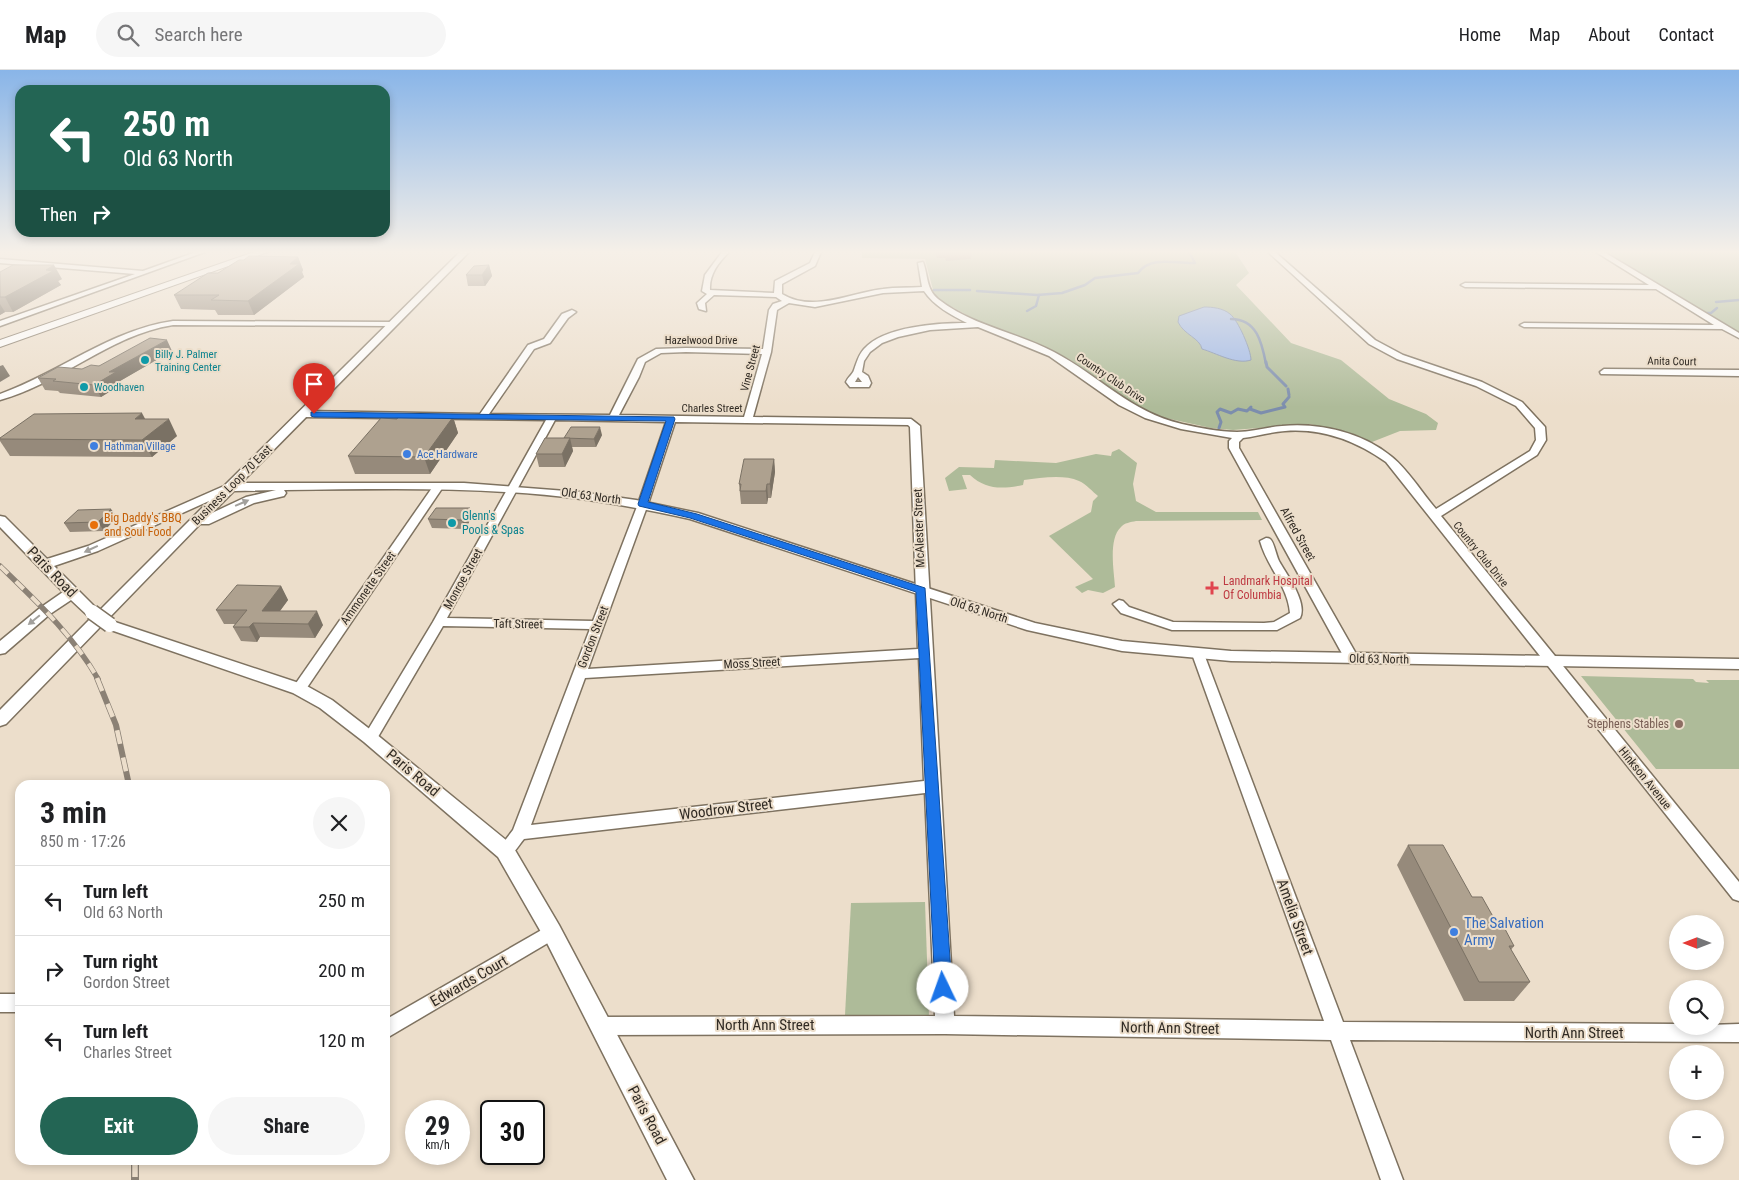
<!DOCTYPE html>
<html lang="en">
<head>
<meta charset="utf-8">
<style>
	body { margin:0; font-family:"Roboto Condensed",sans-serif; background:#f6f6f6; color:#202124; height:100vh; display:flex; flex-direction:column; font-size:19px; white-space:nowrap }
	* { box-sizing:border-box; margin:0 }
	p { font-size:16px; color:#757577 }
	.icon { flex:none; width:28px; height:28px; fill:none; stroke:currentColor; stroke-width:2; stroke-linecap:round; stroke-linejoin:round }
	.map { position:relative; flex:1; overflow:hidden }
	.sheet { position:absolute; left:15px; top:710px; width:375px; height:385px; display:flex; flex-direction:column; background:#fff; border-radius:15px; box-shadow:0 2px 8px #0003 }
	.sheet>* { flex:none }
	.guide { position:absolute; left:15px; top:15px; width:375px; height:152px; border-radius:15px; box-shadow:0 2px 8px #0003; background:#236554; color:#fff; overflow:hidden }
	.needle { width:32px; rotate:270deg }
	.controls { position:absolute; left:1669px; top:845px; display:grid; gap:10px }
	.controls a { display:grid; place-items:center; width:55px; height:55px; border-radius:50%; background:#fff; box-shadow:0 2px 8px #0003; font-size:25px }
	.speed { position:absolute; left:405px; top:1030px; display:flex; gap:10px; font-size:25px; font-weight:700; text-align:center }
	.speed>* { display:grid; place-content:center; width:65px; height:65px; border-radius:50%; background:#fff; box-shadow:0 2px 8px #0003; line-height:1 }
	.speed small { font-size:12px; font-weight:400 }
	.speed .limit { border:2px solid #111; border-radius:8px; background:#fff; color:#111 }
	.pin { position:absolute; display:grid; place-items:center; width:42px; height:42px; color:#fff; margin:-51px -21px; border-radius:50% 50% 50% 0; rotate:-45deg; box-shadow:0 0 5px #0007 }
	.pin .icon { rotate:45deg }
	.me { position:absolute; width:55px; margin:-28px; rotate:357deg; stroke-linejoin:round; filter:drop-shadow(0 0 4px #0008) }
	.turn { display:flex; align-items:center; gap:18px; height:105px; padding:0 25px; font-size:22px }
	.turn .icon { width:65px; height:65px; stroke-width:2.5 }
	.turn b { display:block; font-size:35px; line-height:42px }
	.then { display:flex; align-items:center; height:48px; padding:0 25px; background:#0003; gap:10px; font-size:19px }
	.round { display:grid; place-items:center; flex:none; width:52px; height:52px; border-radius:26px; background:#f6f6f6 }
	.head { display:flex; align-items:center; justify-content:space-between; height:85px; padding:0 25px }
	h1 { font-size:30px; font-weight:700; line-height:38px }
	.button { display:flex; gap:10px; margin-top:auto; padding:10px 25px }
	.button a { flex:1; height:58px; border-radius:30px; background:#236554; color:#fff; font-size:20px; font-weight:700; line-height:58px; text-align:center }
	.button a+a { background:#f6f6f6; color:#202124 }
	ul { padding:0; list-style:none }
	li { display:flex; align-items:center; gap:15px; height:70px; padding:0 25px; border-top:1px solid #e0e0e0 }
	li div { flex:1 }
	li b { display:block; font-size:19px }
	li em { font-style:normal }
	header { display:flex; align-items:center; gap:30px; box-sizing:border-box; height:70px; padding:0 25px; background:#fff; border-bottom:1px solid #e0e0e0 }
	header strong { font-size:24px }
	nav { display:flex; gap:28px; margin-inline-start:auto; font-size:18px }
	.search { width:350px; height:45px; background:#f6f6f6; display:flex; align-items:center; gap:12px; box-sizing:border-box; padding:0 18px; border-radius:28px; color:#757577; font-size:19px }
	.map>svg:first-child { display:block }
</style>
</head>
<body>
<header>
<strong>Map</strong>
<div class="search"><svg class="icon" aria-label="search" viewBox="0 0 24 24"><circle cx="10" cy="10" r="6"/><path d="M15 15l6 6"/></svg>Search here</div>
<nav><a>Home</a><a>Map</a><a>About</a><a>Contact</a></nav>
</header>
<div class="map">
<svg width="1739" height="1110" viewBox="0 0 1739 1110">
	<rect width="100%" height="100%" fill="#ecdecb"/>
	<g fill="#aebb99">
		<polygon points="862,182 1238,182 1236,183 1249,203 1236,215 1291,273 1341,290 1389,329 1426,344 1438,353 1436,360 1400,361 1372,372 1341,361 1310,354 1233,360 1211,358 1161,347 1140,338 1069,289 1045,277 978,251 941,231 934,224 925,189 862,188"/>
		<polygon points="1603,182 1739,182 1739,263"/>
		<path d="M1119 379 1137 393 1133 414 1136 431 1156 442H1258L1262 450 1136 451C1131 452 1124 453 1121 457 1108 469 1114 501 1115 517L1103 523 1088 520 1082 523 1075 517 1093 509 1049 466 1091 442 1093 431 1098 426C1093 422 1086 414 1079 411 1063 404 1041 408 1024 410L1023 415C1002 419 986 420 970 405H962L967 419 949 421 945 408 959 397 994 398 995 390 1056 393 1096 384 1111 386 1112 382Z"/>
		<polygon points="1581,606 1693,609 1696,612 1709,613 1706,610 1739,610 1739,699 1656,699"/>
		<polygon points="925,832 929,947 845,945 851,833"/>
	</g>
	<path fill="#9cb7e8" stroke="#7c8dad" d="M1204 237C1212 237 1223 238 1230 244 1238 250 1251 280 1251 290 1236 295 1216 283 1202 279 1200 268 1184 265 1178 252L1179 246Z"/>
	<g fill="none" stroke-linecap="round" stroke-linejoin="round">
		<g stroke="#7c8dad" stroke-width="2.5">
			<polyline points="934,220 970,220"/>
			<path d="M977 221 1037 225 1062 223 1085 215 1095 208 1138 203C1151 185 1176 194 1195 193L1189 182"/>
			<polyline points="1716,232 1739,230"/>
			<polyline points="1027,241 1036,236 1039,225"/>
			<polyline points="1707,243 1711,243 1717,238"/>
			<path d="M1231 249C1257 249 1262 273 1266 294"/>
		</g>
		<g stroke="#7c8dad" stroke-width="3">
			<polyline points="1266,292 1267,297 1286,316"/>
			<polyline points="1288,319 1289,325"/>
			<polyline points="1250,339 1261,343 1285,337 1283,334 1289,327"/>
			<polyline points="1219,358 1221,352 1217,342 1220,339 1231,343 1238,339 1247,341 1251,337"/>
		</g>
		<g stroke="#7e7260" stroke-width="3">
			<g id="minor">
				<polygon points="196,182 205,182 0,256 0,251 135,204 0,193 0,189 143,201"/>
				<path d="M722 182H729C719 192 709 204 710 220L774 223 775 211 810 193 815 182H821L815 196 782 214V224C813 243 850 223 883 219 896 217 909 218 922 217L918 193 923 192C928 205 926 219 938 229 972 256 1017 262 1054 282 1100 306 1130 342 1182 354 1200 358 1219 362 1237 362 1252 362 1267 357 1282 356 1319 352 1364 363 1392 387 1408 400 1423 424 1436 439L1530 381 1536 370 1535 358 1516 336 1476 316 1397 289 1369 274 1268 182H1275L1375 270 1403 285 1482 312 1522 332 1545 357 1546 370 1537 385 1441 446 1739 812V831L1733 829 1386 392C1356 371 1323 358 1285 361 1271 362 1257 366 1243 368L1239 372V378L1359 589 1357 592H1347L1345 589 1229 378V371L1232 368 1181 359 1145 348 1119 335 1049 286 978 257 930 260 898 267 882 273 870 282 864 291 862 302 868 306 871 313 869 317H850L846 312C848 307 853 304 854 300 857 292 858 286 864 279 884 256 939 253 967 253 951 245 934 236 924 221L883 223 815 237 789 233 777 240 771 282 753 347 911 349 920 356 954 946 1324 951 1192 584 1198 580 1204 584 1343 952 1678 954V956L1739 954V972L1350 970 1403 1110H1381L1331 970 945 964 600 965 593 962 591 956 593 950 600 947 935 946 925 723 524 769C517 777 512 790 499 786L497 781 513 760 590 559 443 556 375 672 370 673 365 672 363 668 433 552 546 350 303 347 298 344 303 341 480 344 528 275 544 269 562 244 572 240 576 242 568 248 550 273 534 279 489 344 610 345 638 289 656 279 686 278 763 279 769 240 773 234 782 231 776 227 714 225 705 233 706 241 699 239 697 233 707 224 702 221 705 205ZM686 282 762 284 744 347 619 345 639 307 645 292 661 283ZM858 307 862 312H855ZM555 350 666 352 638 434 593 551 447 548ZM675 352 908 355 910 357 918 579 588 599 648 434ZM919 588 924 711 531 755 585 608Z"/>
				<polygon points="1596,182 1604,182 1739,263 1739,268 1722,259 1524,257 1520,255 1524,253 1714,255 1656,219 1465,217 1461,215 1465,213 1649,215"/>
				<path d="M173 251 393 252 397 254 393 256 173 255C109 265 62 313 0 330V324C59 303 110 260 173 251Z"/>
				<polygon points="1604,299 1739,300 1739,306 1601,304 1600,302"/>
				<polygon points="438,414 443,417 304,622 294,622 292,619 294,616 434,415"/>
				<path d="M1266 468C1267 468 1269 468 1270 469 1274 472 1276 485 1279 491 1286 504 1308 532 1300 548L1277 560H1172L1121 543 1113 534 1119 530 1123 531 1129 537 1173 552 1264 553 1274 552 1290 543C1288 516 1267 497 1260 471Z"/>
				<polygon points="552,854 558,857 561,862 558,867 385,969 385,950"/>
				<rect x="0" y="924" width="20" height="18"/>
			</g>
		</g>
		<g stroke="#7e7260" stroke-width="3">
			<path id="major" d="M460 182H469L241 413H464L579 422 636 430 698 443 1035 553 1122 571 1231 581 1739 589V599L1231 591 1122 581 1027 560 690 449C654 441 618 434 581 429 483 416 383 419 284 420L286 423 284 426 254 433 209 454H200L106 551 115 552 305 615 332 630 376 664 512 775 559 855 694 1110H667L545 869 498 787 364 672 320 638 293 623 105 558 103 554 6 654 0 656V640L93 546 87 545 71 530 50 544 5 583 0 584V571L40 538 63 522 0 457V446L5 447 47 489 88 476 224 416ZM276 420 246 427 212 443 234 421ZM209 431 99 541 54 496 98 481Z"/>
		</g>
		<g stroke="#7e7260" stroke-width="2">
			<polygon id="highway" points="254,182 268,182 0,277 0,270"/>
		</g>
		<use href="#minor" fill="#fff" fill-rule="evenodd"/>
		<use href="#major" fill="#fff" fill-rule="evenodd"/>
		<use href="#highway" fill="#fff" fill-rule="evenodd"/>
		<g stroke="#8b8175" stroke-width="5.5">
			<path id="rail-far2" d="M0 496C36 531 73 565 98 609"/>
		</g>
		<g stroke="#8b8175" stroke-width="6">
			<polyline id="rail-far1" points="97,608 116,655 129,715"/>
		</g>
		<g stroke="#8b8175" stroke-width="8">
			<polyline id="rail" points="135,1090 135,1110"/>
		</g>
		<use href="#rail-far2" stroke="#ecdecb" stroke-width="4" stroke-dasharray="11" stroke-linecap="butt"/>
		<use href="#rail-far1" stroke="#ecdecb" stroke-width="4.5" stroke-dasharray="14" stroke-linecap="butt"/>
		<use href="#rail" stroke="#ecdecb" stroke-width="5.5" stroke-dasharray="17" stroke-linecap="butt"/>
		<g stroke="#7e7260" stroke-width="17" stroke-linecap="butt">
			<polyline id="major-bridge" points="92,542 110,555"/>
		</g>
		<use href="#major-bridge" stroke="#fff" stroke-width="14"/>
	</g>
	<g fill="#968a7b">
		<polygon points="935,182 972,182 971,189 946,191 945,188 937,188"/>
		<polygon points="298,187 303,200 302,202 304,207 254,245 218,245 215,240 181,239 174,225"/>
		<polygon points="489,195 492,206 485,216 468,216 466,205"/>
		<polygon points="0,202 62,209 58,211 61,215 13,242 5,242 0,245"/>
		<polygon points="172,281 120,311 122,314 101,327 60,323 58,321 45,320 38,308"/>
		<polygon points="453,347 458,363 430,404 355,404 348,386 397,349"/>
		<polygon points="145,349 177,366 152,387 10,386 0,371 0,368"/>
		<polygon points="602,365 596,377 572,377 573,381 565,397 539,397 536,384 564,368"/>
		<polygon points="774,389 775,402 771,428 768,428 767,434 741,434 739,414"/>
		<polygon points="117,447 104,461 70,462 64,453"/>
		<polygon points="472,447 465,459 432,458 428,449"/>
		<polygon points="281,516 288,530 280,541 323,555 315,568 260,567 257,572 241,571 233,557 235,554 224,554 216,540"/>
		<polygon points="1408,775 1472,827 1514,876 1511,880 1530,912 1514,931 1464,931 1397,795"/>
	</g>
	<g fill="#7a7164">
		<polygon points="298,187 303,200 302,202 304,207 254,245 248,231"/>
		<polygon points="54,195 62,209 58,211 61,215 13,242 5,227 46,200"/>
		<polygon points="489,195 492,206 485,216 482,205"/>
		<polygon points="0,234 5,242 0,245"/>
		<polygon points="167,270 172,281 120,311 122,314 101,327 94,315 109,302"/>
		<polygon points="3,295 10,306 0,312 0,296"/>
		<polygon points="142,343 151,360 135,349"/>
		<polygon points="453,347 458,363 430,404 424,387"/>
		<polygon points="169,349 177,366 152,387 142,370"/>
		<polygon points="600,357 602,365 596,377 594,369"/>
		<polygon points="570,368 573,381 565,397 562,384"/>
		<polygon points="774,389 775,402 771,428 770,414"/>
		<polygon points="767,414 768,428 767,434 766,421"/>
		<polygon points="470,438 472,447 465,459 462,450"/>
		<polygon points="111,439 117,447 104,461 98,452"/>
		<polygon points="281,516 288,530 271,553 262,541"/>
		<polygon points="317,541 323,555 315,568 308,554"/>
		<polygon points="253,553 260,567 257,572 249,557"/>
	</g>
	<g fill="#aea18f" stroke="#7a7164">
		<polygon points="249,186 298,187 290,194 299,194 248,231 211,230 219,225 174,225 208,203 218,203 239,190 244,190"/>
		<polygon points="13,195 54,195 46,200 53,201 5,227 0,227 0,202"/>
		<polygon points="489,195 482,205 466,205 474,196"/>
		<polygon points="150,268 167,270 109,302 116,302 94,315 53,311 56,309 38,308 58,297 82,299 91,295 99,296"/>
		<polygon points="142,343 135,349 169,349 142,370 0,369 0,368 34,344"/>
		<polygon points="399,346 453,347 424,387 348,386 381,348 397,349"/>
		<polygon points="571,357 600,357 594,369 564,368"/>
		<polygon points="545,368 570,368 562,384 536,384"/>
		<polygon points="744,389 774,389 770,414 767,414 766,421 740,421 741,414 739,414"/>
		<polygon points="436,438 470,438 462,450 428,449"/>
		<polygon points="111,439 98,452 64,453 78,440"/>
		<polygon points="237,515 281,516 262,541 317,541 308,554 253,553 249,557 233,557 247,540 216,540"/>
		<polygon points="1408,775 1443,775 1472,827 1482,827 1500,859 1505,859 1514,876 1509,876 1530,912 1479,912"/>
	</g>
	<defs><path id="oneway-solid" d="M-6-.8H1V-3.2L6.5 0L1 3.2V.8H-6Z" transform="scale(1.25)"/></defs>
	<g fill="#a2a09c">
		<use href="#oneway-solid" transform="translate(242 433) rotate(-23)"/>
		<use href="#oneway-solid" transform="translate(91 479) rotate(155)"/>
		<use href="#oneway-solid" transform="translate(34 550) rotate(141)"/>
	</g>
	<linearGradient id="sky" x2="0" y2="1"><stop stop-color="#89b5e8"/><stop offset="0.54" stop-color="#f6f0e8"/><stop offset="1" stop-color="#f6f0e8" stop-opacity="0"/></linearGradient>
	<rect width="1739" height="337" fill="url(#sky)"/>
	<polygon fill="#1a73e8" stroke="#114b97" points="311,342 674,347 675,349 648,432 697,444 925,518 952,918 949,924 943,926 938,924 935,918 916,522 690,448 639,436 638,434 666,351 314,347 311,346"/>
	<g fill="#0f9aa8" stroke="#ecdecb" stroke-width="2">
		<circle cx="145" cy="290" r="5"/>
		<circle cx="84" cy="317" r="5"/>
		<circle cx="452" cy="453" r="5"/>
	</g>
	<g fill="#3f7fe0" stroke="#ecdecb" stroke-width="2">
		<circle cx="94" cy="376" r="5"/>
		<circle cx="407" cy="384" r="5"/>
		<circle cx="1454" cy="862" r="5"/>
	</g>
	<circle fill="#e8710a" stroke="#ecdecb" stroke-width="2" cx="94" cy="455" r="5"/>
	<path fill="#e0444e" stroke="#ecdecb" stroke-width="2" d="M1209.5 510.5h5v5h5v5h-5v5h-5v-5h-5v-5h5z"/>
	<circle fill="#8d6e63" stroke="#ecdecb" stroke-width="2" cx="1679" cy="654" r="5"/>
	<g text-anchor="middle" stroke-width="4" stroke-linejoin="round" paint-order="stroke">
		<g font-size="11" fill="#312b24" stroke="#ecdecb">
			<text x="701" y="274">Hazelwood Drive</text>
			<text transform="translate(1672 291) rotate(1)" y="4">Anita Court</text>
			<text transform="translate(750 298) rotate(-75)" y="4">Vine Street</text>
			<text transform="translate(1111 308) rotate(34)" y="4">Country Club Drive</text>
			<text x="712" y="342">Charles Street</text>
			<text transform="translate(1481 484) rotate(51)" y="4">Country Club Drive</text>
		</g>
		<g font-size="11" fill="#0d838f" stroke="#ecdecb" text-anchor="start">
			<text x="155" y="288">Billy J. Palmer<tspan x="155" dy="13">Training Center</tspan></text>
			<text x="94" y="321">Woodhaven</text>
		</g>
		<g font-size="11" fill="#366cbe" stroke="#ecdecb" text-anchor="start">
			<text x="104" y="380">Hathman Village</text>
			<text x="417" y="388">Ace Hardware</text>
		</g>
		<g font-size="12" fill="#312b24" stroke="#ecdecb">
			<text transform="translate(232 415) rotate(-45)" y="4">Business Loop 70 East</text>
			<text transform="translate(591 426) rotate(8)" y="4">Old 63 North</text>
			<text transform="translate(919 458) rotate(-92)" y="4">McAlester Street</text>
			<text transform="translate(1298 464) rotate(61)" y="4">Alfred Street</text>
			<text transform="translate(463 509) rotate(-61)" y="4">Monroe Street</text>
			<text transform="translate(368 518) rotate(-55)" y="4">Ammonette Street</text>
			<text transform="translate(979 540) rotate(18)" y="4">Old 63 North</text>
			<text transform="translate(518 554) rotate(1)" y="4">Taft Street</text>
			<text transform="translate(593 567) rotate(-69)" y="4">Gordon Street</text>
			<text transform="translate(1379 589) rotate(1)" y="4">Old 63 North</text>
			<text transform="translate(752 593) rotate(-3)" y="4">Moss Street</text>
			<text transform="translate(1645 708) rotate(51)" y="4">Hinkson Avenue</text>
		</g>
		<g font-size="12" fill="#0d838f" stroke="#ecdecb" text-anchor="start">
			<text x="462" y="450">Glenn's<tspan x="462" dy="14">Pools &amp; Spas</tspan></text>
		</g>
		<g font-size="12" fill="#c56008" stroke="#ecdecb" text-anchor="start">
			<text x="104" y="452">Big Daddy's BBQ<tspan x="104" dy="14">and Soul Food</tspan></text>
		</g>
		<g font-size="12" fill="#be3a42" stroke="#ecdecb" text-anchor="start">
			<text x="1223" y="515">Landmark Hospital<tspan x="1223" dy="14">Of Columbia</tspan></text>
		</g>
		<g font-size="12" fill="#785e54" stroke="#ecdecb" text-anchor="end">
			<text x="1669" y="658">Stephens Stables</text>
		</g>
		<g font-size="15" fill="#312b24" stroke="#ecdecb">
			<text transform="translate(52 502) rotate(46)" y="5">Paris Road</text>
			<text transform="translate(413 703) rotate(40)" y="5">Paris Road</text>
			<text transform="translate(726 739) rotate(-7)" y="5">Woodrow Street</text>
			<text transform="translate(1295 847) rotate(70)" y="5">Amelia Street</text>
			<text transform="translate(469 911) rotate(-30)" y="5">Edwards Court</text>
			<text x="765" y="960">North Ann Street</text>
			<text transform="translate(1170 958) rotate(1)" y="5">North Ann Street</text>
			<text x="1574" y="968">North Ann Street</text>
			<text transform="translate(647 1045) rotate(62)" y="5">Paris Road</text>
		</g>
		<g font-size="15" fill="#366cbe" stroke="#ecdecb" text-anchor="start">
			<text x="1464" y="858">The Salvation<tspan x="1464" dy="17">Army</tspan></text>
		</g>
	</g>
</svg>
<div class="controls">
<a><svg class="needle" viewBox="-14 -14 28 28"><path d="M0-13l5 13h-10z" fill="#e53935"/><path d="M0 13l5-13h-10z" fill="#757577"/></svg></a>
<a><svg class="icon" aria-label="search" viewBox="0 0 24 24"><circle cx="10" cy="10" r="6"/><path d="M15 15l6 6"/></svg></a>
<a>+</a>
<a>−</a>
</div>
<div class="speed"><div>29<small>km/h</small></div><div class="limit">30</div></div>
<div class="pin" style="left:314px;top:344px;background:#d93025"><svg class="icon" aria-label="arrive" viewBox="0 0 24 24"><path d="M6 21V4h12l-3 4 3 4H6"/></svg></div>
<svg class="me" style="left:943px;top:918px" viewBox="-20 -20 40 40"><circle r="19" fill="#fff"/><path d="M0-13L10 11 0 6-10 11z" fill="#1a73e8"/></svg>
<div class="guide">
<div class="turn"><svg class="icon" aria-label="left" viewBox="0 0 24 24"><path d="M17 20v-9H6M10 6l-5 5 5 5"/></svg><div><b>250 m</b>Old 63 North</div></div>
<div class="then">Then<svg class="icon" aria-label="right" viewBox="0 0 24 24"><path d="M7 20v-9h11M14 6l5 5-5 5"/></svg></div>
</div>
<section class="sheet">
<div class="head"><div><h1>3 min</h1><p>850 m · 17:26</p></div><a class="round"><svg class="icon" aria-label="close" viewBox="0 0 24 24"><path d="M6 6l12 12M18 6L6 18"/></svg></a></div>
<ul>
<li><svg class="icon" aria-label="left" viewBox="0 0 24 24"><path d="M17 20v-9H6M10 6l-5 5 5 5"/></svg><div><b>Turn left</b><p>Old 63 North</p></div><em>250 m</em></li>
<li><svg class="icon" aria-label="right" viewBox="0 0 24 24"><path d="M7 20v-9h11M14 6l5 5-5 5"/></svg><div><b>Turn right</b><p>Gordon Street</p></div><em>200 m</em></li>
<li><svg class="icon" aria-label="left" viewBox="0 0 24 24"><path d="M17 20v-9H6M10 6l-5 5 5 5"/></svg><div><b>Turn left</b><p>Charles Street</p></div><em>120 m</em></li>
</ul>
<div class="button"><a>Exit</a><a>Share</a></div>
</section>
</div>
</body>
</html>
